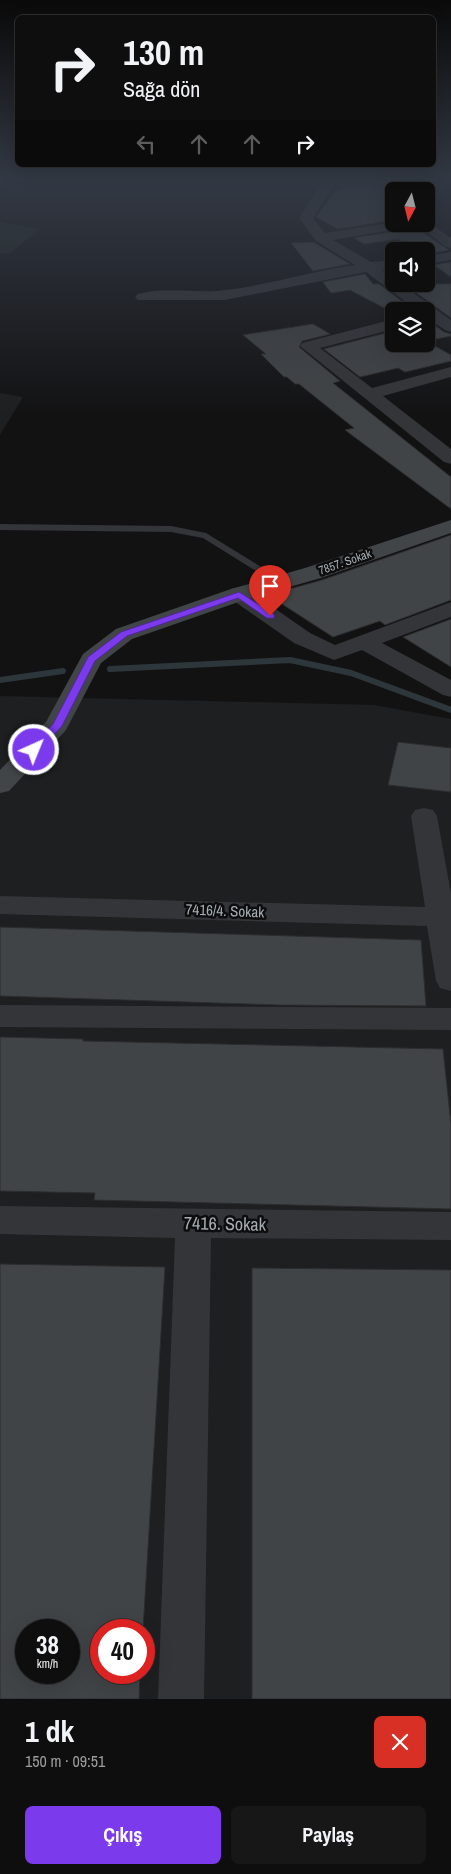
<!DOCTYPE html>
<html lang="tr">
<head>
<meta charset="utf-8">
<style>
	body { margin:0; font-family:"Archivo Narrow",sans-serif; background:#171717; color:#f1f3f6; height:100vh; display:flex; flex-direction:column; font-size:19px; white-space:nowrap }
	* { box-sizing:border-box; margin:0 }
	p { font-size:16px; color:#9b9c9e }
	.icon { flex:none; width:28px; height:28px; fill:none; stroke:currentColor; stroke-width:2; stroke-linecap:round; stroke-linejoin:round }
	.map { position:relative; height:1699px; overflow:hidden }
	.sheet { display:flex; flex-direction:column; background:#0e0e0e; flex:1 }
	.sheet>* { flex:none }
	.guide { position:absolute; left:15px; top:15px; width:421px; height:152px; border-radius:8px; box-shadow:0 5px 20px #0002,0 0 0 1px #2e2e2e; background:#0e0e0e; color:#f1f3f6; overflow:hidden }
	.needle { width:32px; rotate:187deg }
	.fabs { position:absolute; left:385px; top:182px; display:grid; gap:10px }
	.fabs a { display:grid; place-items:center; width:50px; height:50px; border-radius:8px; background:#0e0e0e; box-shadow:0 5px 20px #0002,0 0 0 1px #2e2e2e; font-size:25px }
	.speed { position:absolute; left:15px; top:1619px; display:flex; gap:10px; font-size:25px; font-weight:700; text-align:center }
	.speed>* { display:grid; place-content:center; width:65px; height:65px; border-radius:50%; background:#0e0e0e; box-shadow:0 5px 20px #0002,0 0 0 1px #2e2e2e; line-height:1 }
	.speed small { font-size:12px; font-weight:400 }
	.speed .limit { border:8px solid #d22; background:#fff; color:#111 }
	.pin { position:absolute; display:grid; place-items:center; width:42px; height:42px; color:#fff; margin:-51px -21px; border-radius:50% 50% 50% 0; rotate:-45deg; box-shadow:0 0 5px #0007 }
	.pin .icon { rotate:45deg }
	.me { position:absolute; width:55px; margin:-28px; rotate:44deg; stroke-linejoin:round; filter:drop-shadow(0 0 4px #0008) }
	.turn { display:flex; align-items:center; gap:18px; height:105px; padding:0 25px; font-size:22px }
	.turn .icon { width:65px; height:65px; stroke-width:2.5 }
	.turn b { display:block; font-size:35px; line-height:42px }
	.lanes { display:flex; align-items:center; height:48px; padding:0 25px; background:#0003; justify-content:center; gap:25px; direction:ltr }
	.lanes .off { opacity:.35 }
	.round { display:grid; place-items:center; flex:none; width:52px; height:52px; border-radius:8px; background:#171717 }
	.summary { display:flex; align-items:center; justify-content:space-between; height:85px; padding:0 25px }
	h1 { font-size:30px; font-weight:700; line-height:38px }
	.button { display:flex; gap:10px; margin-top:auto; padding:10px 25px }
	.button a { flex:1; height:58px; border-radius:8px; background:#7c3aed; color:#fff; font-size:20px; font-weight:700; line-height:58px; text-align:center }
	.button a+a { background:#171717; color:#f1f3f6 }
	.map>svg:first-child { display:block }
</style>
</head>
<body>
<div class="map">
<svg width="451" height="1699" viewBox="0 0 451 1699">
	<rect width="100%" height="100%" fill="#121213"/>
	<g fill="#1e1f20" fill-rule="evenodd">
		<polygon points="0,393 23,397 0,435"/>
		<path d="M0 696 374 705 451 719V1699H0ZM26 1630H69V1672H26ZM101 1630H144V1672H101Z"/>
	</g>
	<polygon fill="#1f261f" points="0,222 40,229 9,254 0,253"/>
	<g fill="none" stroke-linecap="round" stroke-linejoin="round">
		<g stroke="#2d373b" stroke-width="6">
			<polyline points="110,669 290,660 351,673 451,710"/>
			<polyline points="0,680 63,671"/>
		</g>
	</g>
	<g fill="#414446" stroke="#2c2d2f" fill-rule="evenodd">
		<polygon points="342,182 405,185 404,191 394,191 394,220 338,229 316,217"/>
		<polygon points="413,226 449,250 426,254 426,251 415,251 398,239 364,244 354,238 409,229"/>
		<polygon points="314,242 315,243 350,264 313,271 291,243"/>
		<polygon points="451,262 451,277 434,265"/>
		<polygon points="365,274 373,284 379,284 415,311 394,313 350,290 331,293 323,282"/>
		<polygon points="404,284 451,284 451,318"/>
		<polygon points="430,322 444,332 451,334 451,336 426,341 426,323"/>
		<polygon points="313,324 330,334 302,341 299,347 340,381 333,383 451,477 451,509 345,430 354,428 299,384 295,384 287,377 284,377 261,354 266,354 243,335"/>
		<polygon points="394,331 394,344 426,344 426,341 451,355 451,361 405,372 398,368 360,377 324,349"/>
		<polygon points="451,535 451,600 385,625 380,621 333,637 268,595 322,580"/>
		<polygon points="451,619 451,667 403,637"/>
		<polygon points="398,742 451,748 451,792 388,785"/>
		<polygon points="0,927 421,940 426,1006 280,1005 0,996"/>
		<polygon points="0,1037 83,1039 83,1041 443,1049 451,1124 451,1209 94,1200 95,1193 0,1191"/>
		<path d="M0 1264 165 1267 143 1630H101V1672H140L139 1699H0ZM26 1630H69V1672H26Z"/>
		<polygon points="252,1268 451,1270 451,1699 252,1699"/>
	</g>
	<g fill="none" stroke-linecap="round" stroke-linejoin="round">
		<g fill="#343538" fill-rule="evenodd">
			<polygon points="358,178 388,178 424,183 421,185"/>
			<polygon points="0,524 171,526 206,533 286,582 281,585 277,584 203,538 171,532 0,530"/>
		</g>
		<g fill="#343538" fill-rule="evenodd">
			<path d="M325 178H338L313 218 325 233 394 222V224H411L409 227 404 228 333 240 371 262 394 260V268L382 270 394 278V284H401L451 320V332L445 330 430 320 426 321V311H418L366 272 225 300H138L135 297 138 294C167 286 197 294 226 290 269 285 311 271 355 265L316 241 299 218Z"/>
			<polygon points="418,178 430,178 425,191 413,191"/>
			<polygon points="426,221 451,238 451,248 446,247 416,224 426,224"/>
			<polygon points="451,252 451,260 426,264 426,256"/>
			<polygon points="394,319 394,329 320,348 372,388 451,367 451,377 383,396 451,449 451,464 444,462 300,346 302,343"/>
			<polygon points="239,587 247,589 310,633 335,645 451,602 451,617 382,643 451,680 451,697 443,695 362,650 334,660 294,643 231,599 228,594 231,589"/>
			<polygon points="424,808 433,810 437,816 451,894 451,991 440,988 436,981 427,926 0,914 0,896 425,907 411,816 415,810"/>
			<polygon points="0,1005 451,1008 451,1030 0,1027"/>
			<polygon points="0,1206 451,1212 451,1240 211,1238 204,1699 158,1699 175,1238 0,1234"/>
		</g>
		<polygon fill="#424548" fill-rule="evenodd" points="451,520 451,533 321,578 247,599 132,639 101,663 66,730 9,791 0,793 0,770 46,722 83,654 116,629 231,589 305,568"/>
	</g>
	<linearGradient id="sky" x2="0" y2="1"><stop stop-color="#0a0a0a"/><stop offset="0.43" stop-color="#333944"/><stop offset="1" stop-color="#333944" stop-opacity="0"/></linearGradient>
	<rect width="451" height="416" fill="url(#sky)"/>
	<polygon fill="#7c3aed" stroke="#51269a" points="239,592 274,614 274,618 267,618 238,598 127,636 95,661 62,726 38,752 31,752 29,750 31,747 53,724 88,657 121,632"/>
	<g text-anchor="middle" stroke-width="5" stroke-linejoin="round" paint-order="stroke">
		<g font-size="12" fill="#a5adb2" stroke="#0d0d0e">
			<text transform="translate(345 562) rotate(-19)" y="4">7857. Sokak</text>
		</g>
		<g font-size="15" fill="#a5adb2" stroke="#0d0d0e">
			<text transform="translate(225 911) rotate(2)" y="5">7416/4. Sokak</text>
		</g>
		<g font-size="18" fill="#a5adb2" stroke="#0d0d0e">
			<text transform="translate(225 1224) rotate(1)" y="6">7416. Sokak</text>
		</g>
	</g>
</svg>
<div class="fabs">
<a><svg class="needle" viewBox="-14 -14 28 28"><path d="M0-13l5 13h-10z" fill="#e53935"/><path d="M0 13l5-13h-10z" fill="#9b9c9e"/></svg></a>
<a><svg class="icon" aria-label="sound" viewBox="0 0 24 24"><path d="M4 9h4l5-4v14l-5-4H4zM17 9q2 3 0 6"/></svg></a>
<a><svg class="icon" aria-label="layers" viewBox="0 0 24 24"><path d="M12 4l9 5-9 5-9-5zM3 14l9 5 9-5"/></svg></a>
</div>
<div class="speed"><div>38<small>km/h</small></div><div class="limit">40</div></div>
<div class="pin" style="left:270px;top:616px;background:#d93025"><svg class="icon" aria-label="arrive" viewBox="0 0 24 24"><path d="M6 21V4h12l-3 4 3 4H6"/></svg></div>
<svg class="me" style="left:34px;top:750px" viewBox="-20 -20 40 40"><circle r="17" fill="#7c3aed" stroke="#fff" stroke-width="3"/><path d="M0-11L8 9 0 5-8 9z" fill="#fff"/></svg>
<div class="guide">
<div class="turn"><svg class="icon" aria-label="right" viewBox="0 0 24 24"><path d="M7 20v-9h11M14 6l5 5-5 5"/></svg><div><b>130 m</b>Sağa dön</div></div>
<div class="lanes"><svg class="icon off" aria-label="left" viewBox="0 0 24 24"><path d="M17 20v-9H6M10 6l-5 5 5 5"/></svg><svg class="icon off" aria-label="ahead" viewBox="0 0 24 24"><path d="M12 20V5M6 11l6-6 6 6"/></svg><svg class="icon off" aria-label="ahead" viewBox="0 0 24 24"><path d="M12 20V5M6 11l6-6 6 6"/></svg><svg class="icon" aria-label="right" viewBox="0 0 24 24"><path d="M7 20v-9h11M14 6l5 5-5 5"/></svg></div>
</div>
</div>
<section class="sheet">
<div class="summary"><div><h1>1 dk</h1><p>150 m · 09:51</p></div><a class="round" style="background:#d93025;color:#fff"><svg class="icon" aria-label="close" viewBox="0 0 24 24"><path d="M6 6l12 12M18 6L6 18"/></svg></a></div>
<div class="button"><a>Çıkış</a><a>Paylaş</a></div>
</section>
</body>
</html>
